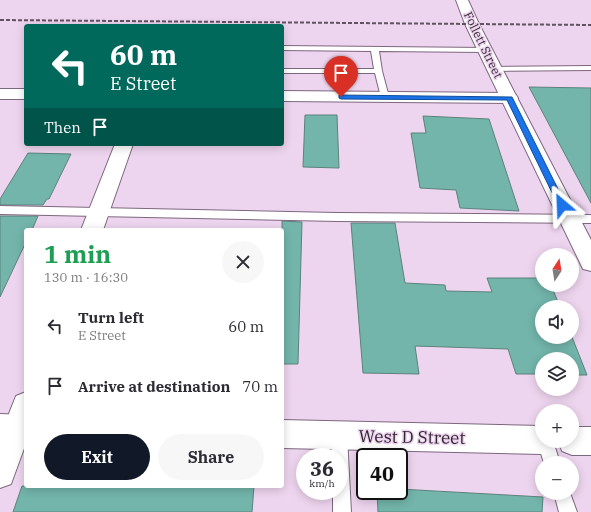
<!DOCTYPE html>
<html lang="en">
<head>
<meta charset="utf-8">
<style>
	body { margin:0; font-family:"IBM Plex Serif",serif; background:#f7f7f7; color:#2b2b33; height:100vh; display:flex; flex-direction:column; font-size:15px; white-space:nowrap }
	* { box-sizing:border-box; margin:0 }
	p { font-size:13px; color:#7c7c81 }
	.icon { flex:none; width:22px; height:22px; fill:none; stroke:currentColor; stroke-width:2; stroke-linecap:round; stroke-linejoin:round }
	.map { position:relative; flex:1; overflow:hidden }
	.panel { position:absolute; left:24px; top:228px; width:260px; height:260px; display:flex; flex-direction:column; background:#fff; border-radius:4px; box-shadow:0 2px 10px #0003 }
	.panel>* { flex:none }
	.hud { position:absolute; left:24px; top:24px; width:260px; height:122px; border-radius:4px; box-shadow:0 2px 10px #0003; background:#00695c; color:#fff; overflow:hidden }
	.needle { width:26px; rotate:12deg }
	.fabs { position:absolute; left:535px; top:248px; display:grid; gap:8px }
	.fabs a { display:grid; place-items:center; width:44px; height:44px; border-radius:50%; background:#fff; box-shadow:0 2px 10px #0003; font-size:20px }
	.speed { position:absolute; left:296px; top:448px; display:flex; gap:8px; font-size:20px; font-weight:700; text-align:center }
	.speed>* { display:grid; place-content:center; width:52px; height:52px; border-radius:50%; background:#fff; box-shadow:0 2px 10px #0003; line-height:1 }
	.speed small { font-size:10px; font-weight:400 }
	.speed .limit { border:2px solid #111; border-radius:6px; background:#fff; color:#111 }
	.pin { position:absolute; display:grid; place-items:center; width:34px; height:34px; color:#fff; margin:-41px -17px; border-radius:50% 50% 50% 0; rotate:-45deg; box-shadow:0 0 4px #0007 }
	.pin .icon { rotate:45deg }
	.me { position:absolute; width:44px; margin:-22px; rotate:334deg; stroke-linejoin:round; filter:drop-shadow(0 0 3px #0008) }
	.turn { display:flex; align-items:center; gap:14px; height:84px; padding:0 20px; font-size:18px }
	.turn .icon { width:52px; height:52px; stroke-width:2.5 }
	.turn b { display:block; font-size:28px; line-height:34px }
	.then { display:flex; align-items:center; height:38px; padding:0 20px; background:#0003; gap:8px; font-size:15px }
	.round { display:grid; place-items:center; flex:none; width:42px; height:42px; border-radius:21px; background:#f7f7f7 }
	.head { display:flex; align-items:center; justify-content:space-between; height:68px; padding:0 20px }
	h1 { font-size:24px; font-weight:700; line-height:30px; color:#1e9e55 }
	.cta { display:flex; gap:8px; margin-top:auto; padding:8px 20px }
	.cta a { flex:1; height:46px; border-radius:24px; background:#111827; color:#fff; font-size:16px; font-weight:700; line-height:46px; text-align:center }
	.cta a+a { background:#f7f7f7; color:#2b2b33 }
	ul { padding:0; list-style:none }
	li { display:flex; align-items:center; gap:12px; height:60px; padding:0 20px }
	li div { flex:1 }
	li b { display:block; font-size:15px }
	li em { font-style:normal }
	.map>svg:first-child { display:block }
</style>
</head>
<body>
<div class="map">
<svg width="591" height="512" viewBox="0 0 591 512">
	<rect width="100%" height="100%" fill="#eed5ef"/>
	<g fill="#73b5ab" stroke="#5b827c">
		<polygon points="529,87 591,88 591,203"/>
		<polygon points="305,115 337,115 339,168 303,167"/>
		<polygon points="423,116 489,119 519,211 460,208 456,190 420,188 411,133 426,133"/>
		<polygon points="28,153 71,154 49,199 47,199 43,205 0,205 0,199"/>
		<polygon points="0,216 38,216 32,230 26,230 26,242 0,297"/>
		<polygon points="282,221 302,222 298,364 282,364"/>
		<polygon points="351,223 395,223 405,283 445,285 446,291 492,292 487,278 542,278 542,285 551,285 560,307 542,307 542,337 572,337 587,375 572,375 572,359 542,359 542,374 516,374 508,349 415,346 419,374 363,373"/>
		<polygon points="22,486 254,486 252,512 13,512"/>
		<polygon points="399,489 543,497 542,512 378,512 377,491 399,491"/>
	</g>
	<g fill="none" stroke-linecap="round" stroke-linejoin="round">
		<g stroke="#7d677e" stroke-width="2">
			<g id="service">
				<polygon points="282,46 485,48 489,50 485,52 379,51 382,71 389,97 385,100 381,97 375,73 282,73 282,69 374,69 371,51 282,50"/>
				<polygon points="591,66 591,70 495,71 491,69 495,67"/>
				<polygon points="0,206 337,213 591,215 591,223 337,221 0,214"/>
				<polygon points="339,428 345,430 347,436 351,512 333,512 333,491 339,491 339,457 332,457 331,436 333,430"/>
				<polygon points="542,434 542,441 553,441 560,463 544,463 537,441 539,435"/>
				<polygon points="554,493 570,493 577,512 559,512"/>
			</g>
		</g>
		<g stroke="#7d677e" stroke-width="2">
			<g id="minor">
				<rect x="0" y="89" width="26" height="10"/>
				<polygon points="282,91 510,93 516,95 518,98 516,101 510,103 282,101"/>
				<polygon points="115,144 133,144 103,230 81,230"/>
				<polygon points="26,392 26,443 11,484 0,488 0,436 16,396"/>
			</g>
		</g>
		<g stroke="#7d677e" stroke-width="2">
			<g id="tertiary">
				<polygon points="456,0 468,0 479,24 591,240 591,271 583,269 465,24"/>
				<polygon points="0,414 26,415 26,443 0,442"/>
				<polygon points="282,420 542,426 542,441 556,441 552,450 542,454 282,448"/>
				<polygon points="572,427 591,427 591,455 572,455 562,451 558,441 572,441"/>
			</g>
		</g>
		<use href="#service" fill="#fff" fill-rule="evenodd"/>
		<use href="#minor" fill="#fff" fill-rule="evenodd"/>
		<use href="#tertiary" fill="#fff" fill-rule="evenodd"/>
		<polyline stroke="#605260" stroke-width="2" stroke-dasharray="4 2" stroke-linecap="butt" points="0,20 591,25"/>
	</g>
	<polygon fill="#1a73e8" stroke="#114b97" points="339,95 512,97 566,205 565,207 559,207 507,100 341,99 339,98"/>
	<g text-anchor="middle" stroke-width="3" stroke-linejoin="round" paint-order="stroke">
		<g font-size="12" fill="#312731" stroke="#eed5ef">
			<text transform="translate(483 45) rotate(64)" y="4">Follett Street</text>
		</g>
		<g font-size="17" fill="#312731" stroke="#eed5ef">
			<text transform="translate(412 437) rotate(1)" y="6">West D Street</text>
		</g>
	</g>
</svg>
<div class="fabs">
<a><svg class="needle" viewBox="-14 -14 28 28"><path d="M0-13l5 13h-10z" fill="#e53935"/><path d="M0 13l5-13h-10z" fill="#7c7c81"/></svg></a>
<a><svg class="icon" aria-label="sound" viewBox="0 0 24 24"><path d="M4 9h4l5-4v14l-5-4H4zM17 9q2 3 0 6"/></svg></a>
<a><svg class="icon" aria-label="layers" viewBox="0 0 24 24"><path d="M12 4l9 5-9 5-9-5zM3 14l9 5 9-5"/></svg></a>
<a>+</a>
<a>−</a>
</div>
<div class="speed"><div>36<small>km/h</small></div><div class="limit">40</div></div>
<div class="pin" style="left:341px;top:97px;background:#d93025"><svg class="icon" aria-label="arrive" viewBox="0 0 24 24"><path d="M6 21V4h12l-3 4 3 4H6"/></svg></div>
<svg class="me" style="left:562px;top:205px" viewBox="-20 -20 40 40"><path d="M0-17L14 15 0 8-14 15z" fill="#1a73e8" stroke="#fff" stroke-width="4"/></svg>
<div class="hud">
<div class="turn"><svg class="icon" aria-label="left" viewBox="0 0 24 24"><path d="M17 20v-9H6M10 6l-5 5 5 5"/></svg><div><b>60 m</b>E Street</div></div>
<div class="then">Then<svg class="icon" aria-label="arrive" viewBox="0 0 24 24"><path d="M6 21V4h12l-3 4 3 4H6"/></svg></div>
</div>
<section class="panel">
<div class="head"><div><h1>1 min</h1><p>130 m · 16:30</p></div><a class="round"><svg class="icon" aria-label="close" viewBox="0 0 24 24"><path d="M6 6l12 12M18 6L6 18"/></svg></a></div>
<ul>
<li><svg class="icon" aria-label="left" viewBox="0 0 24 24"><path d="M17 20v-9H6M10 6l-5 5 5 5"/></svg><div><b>Turn left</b><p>E Street</p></div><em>60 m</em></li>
<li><svg class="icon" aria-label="arrive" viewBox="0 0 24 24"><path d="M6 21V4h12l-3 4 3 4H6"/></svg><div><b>Arrive at destination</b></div><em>70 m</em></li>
</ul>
<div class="cta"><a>Exit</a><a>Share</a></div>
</section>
</div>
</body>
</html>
